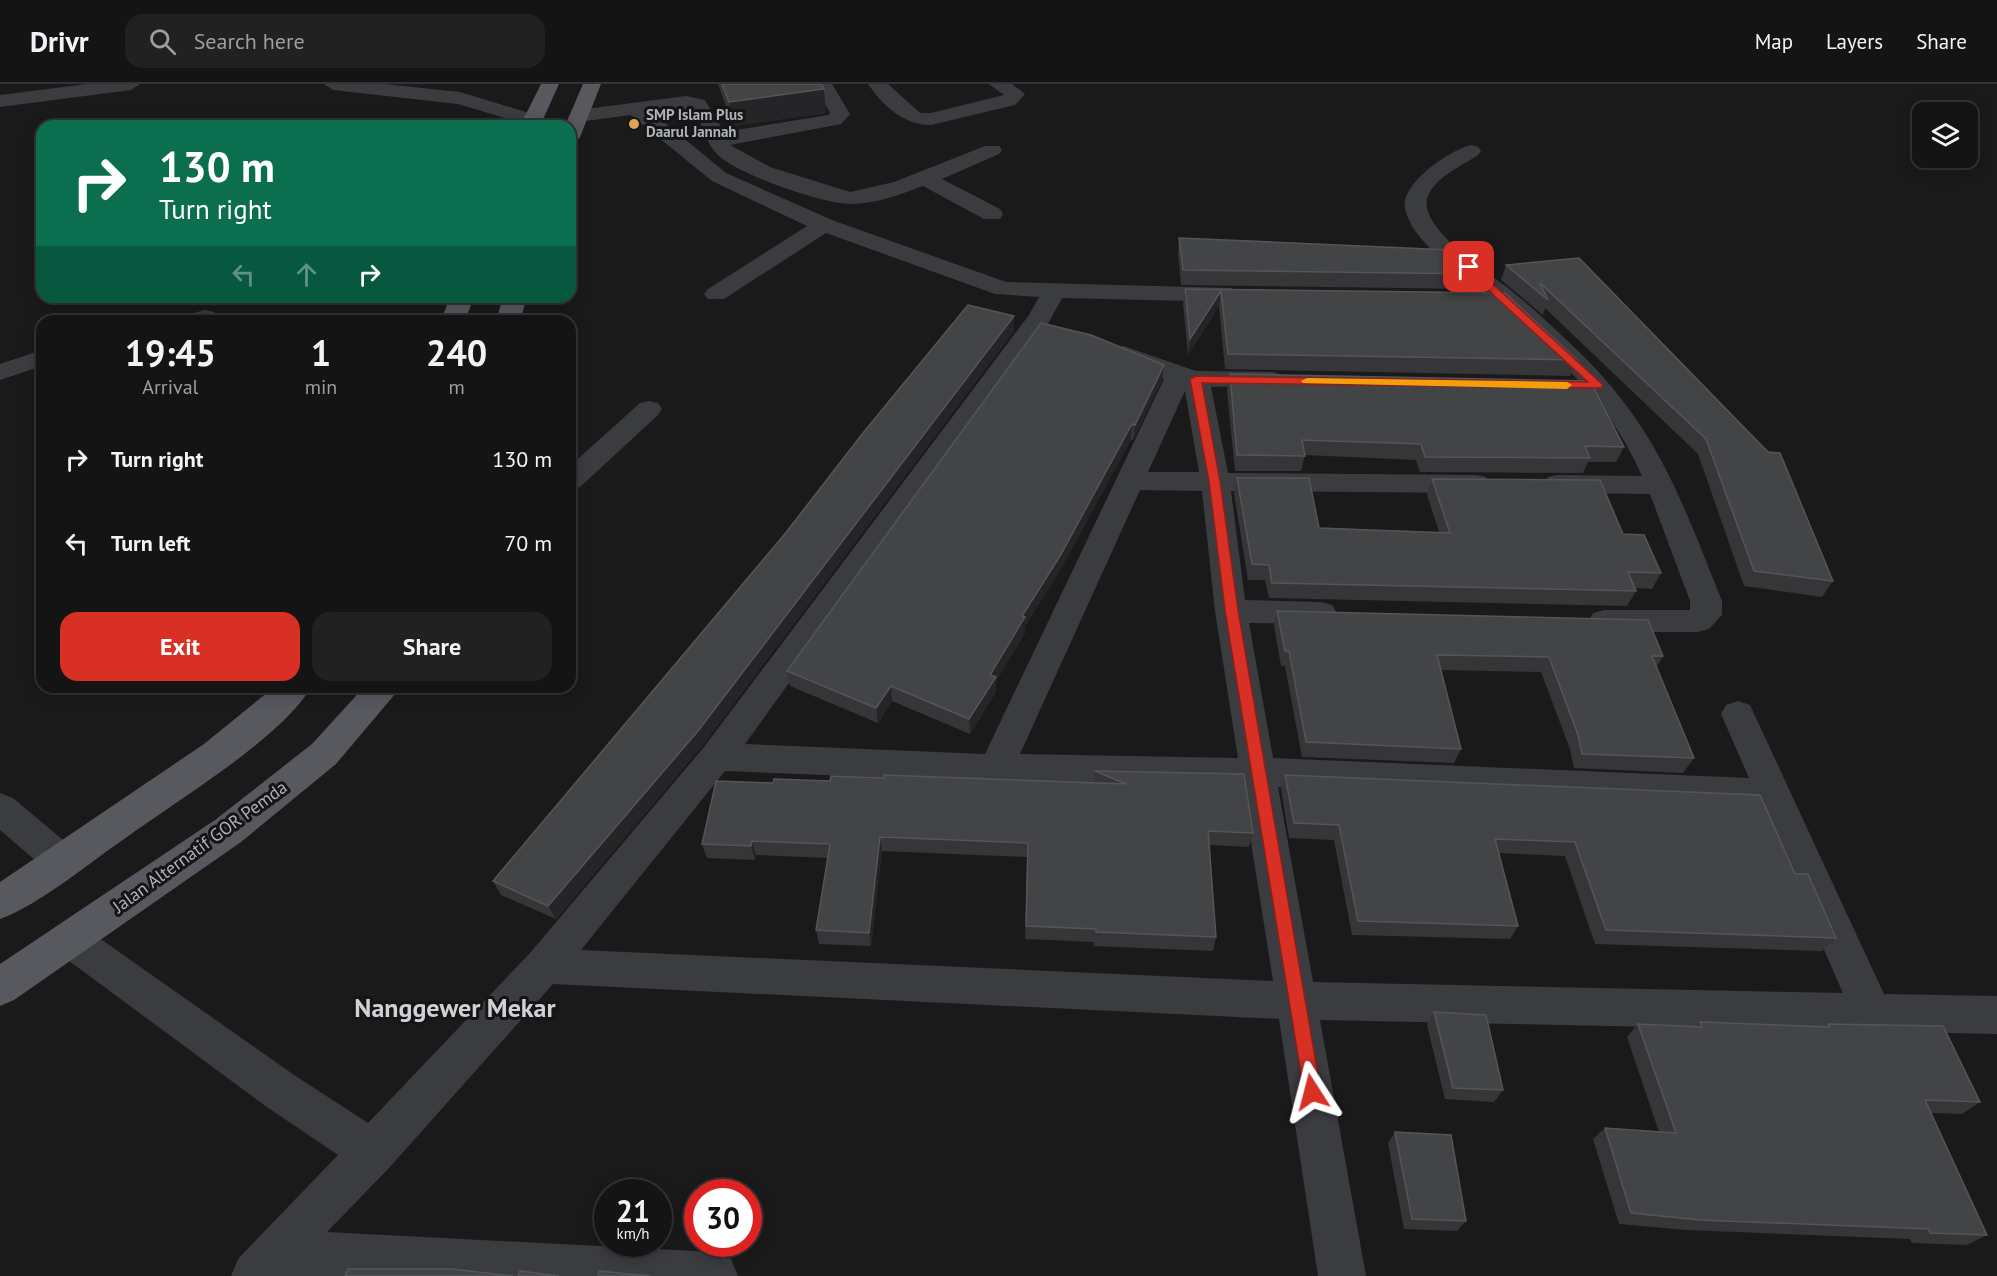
<!DOCTYPE html>
<html lang="en">
<head>
<meta charset="utf-8">
<style>
	body { margin:0; font-family:"PT Sans",sans-serif; background:#212122; color:#f1f3f6; height:100vh; display:flex; flex-direction:column; font-size:22px; white-space:nowrap }
	* { box-sizing:border-box; margin:0 }
	p { font-size:20px; color:#9d9ea0 }
	.icon { flex:none; width:33px; height:33px; fill:none; stroke:currentColor; stroke-width:2; stroke-linecap:round; stroke-linejoin:round }
	.map { position:relative; flex:1; overflow:hidden }
	.drawer { position:absolute; left:36px; top:231px; width:540px; height:378px; display:flex; flex-direction:column; background:#141414; border-radius:18px; box-shadow:0 3px 15px #0003,0 0 0 2px #333334 }
	.drawer>* { flex:none }
	.guide { position:absolute; left:36px; top:36px; width:540px; height:183px; border-radius:18px; box-shadow:0 3px 15px #0003,0 0 0 2px #333334; background:#0b6e4f; color:#fff; overflow:hidden }
	.buttons { position:absolute; left:1912px; top:18px; display:grid; gap:12px }
	.buttons a { display:grid; place-items:center; width:66px; height:66px; border-radius:12px; background:#141414; box-shadow:0 3px 15px #0003,0 0 0 2px #333334; font-size:30px }
	.speed { position:absolute; left:594px; top:1095px; display:flex; gap:12px; font-size:30px; font-weight:700; text-align:center }
	.speed>* { display:grid; place-content:center; width:78px; height:78px; border-radius:50%; background:#141414; box-shadow:0 3px 15px #0003,0 0 0 2px #333334; line-height:1 }
	.speed small { font-size:15px; font-weight:400 }
	.speed .limit { border:9px solid #d22; background:#fff; color:#111 }
	.pin { position:absolute; display:grid; place-items:center; width:51px; height:51px; color:#fff; margin:-26px; border-radius:12px; box-shadow:0 3px 9px #0006 }
	.me { position:absolute; width:66px; margin:-33px; rotate:351deg; stroke-linejoin:round; filter:drop-shadow(0 0 4px #0008) }
	.turn { display:flex; align-items:center; gap:21px; height:126px; padding:0 24px; font-size:27px }
	.turn .icon { width:78px; height:78px; stroke-width:2.5 }
	.turn b { display:block; font-size:42px; line-height:51px }
	.lanes { display:flex; align-items:center; height:57px; padding:0 24px; background:#0003; justify-content:center; gap:30px; direction:ltr }
	.lanes .off { opacity:.35 }
	.eta { display:flex; justify-content:space-evenly; align-items:center; height:102px; text-align:center }
	.eta b { font-size:36px; font-weight:700; line-height:42px }
	.cta { display:flex; gap:12px; margin-top:auto; padding:12px 24px }
	.cta a { flex:1; height:69px; border-radius:18px; background:#d93025; color:#fff; font-size:24px; font-weight:700; line-height:69px; text-align:center }
	.cta a+a { background:#212122; color:#f1f3f6 }
	ul { padding:0; list-style:none }
	li { display:flex; align-items:center; gap:18px; height:84px; padding:0 24px }
	li div { flex:1 }
	li b { display:block; font-size:22px }
	li em { font-style:normal }
	header { display:flex; align-items:center; gap:36px; box-sizing:border-box; height:84px; padding:0 30px; background:#141414; border-bottom:2px solid #333334 }
	header strong { font-size:28px }
	nav { display:flex; gap:33px; margin-inline-start:auto; font-size:21px }
	.search { width:420px; height:54px; background:#212122; display:flex; align-items:center; gap:15px; box-sizing:border-box; padding:0 21px; border-radius:18px; color:#9d9ea0; font-size:22px }
	.map>svg:first-child { display:block }
</style>
</head>
<body>
<header>
<strong>Drivr</strong>
<div class="search"><svg class="icon" aria-label="search" viewBox="0 0 24 24"><circle cx="10" cy="10" r="6"/><path d="M15 15l6 6"/></svg>Search here</div>
<nav><a>Map</a><a>Layers</a><a>Share</a></nav>
</header>
<div class="map">
<svg width="1997" height="1192" viewBox="0 0 1997 1192">
	<rect width="100%" height="100%" fill="#1a1a1b"/>
	<g fill="none" stroke-linecap="round" stroke-linejoin="round">
		<g fill="#3b3c40" fill-rule="evenodd">
			<polygon points="87,0 140,0 131,6 0,23 0,11"/>
			<polygon points="324,0 385,0 460,8 539,32 542,36 539,40 532,42 458,20 333,6"/>
			<path d="M814 0H832L850 30 841 40 730 61 770 83 850 108 894 98 985 62H999L1002 66 999 70 942 95 1000 125 1003 130 1000 135H984L923 102C901 110 876 120 852 120 825 121 733 89 716 69 704 56 703 38 692 25L652 28 726 89 832 136 1006 198 1230 204 1238 206 1242 211 1238 216 1230 218 1062 214 1049 238 745 660 985 670 1164 295 1114 275 1110 270 1114 265 1123 262 1132 265 1196 287 1273 288 1282 291 1286 296 1282 301 1211 303 1228 389 1476 391 1486 393 1490 400 1486 407 1476 409 1231 407 1245 516 1321 518 1332 521 1337 529 1332 537 1321 540 1249 539 1273 674 1749 694 1721 630 1726 621 1738 617 1750 621 1884 910 1997 912V950L1320 936 1366 1192H1318L1279 935 553 900 389 1084 327 1148 714 1168 731 1175 738 1192H231L238 1175 338 1071 264 1021 57 868 51 856 57 844 71 838 85 844 294 991 368 1039 530 869 704 663 1029 231 1039 213 995 210 826 149 724 215H708L704 210 708 205 807 142 712 97 631 31 578 38 568 32 578 26 686 12 705 16 724 48 828 31 830 29ZM1185 307 1199 388H1148ZM1140 406 1202 407 1215 527 1238 674 1020 670ZM725 687 996 698 1242 702 1273 897 581 866ZM1278 703 1762 724 1843 909 1313 898Z"/>
			<path d="M868 0H888L920 29H931L1004 11 989 0H1012L1025 10 1015 21 931 41C904 41 883 22 868 0Z"/>
			<path d="M1471 61 1478 63 1481 67 1478 71C1462 82 1422 99 1427 124 1434 155 1490 189 1514 209 1535 226 1555 245 1575 264 1657 342 1681 415 1722 517V531L1709 545 1698 548H1604L1593 545 1588 537 1593 529 1604 526H1690V517L1650 410 1558 409 1548 407 1544 400 1548 393 1558 391 1642 392C1626 356 1606 325 1579 297 1554 270 1527 245 1499 221 1473 197 1411 161 1405 124 1401 99 1450 66 1471 61Z"/>
			<polygon points="205,226 214,228 217,233 214,237 179,237 182,232"/>
			<polygon points="42,266 42,282 0,296 0,280"/>
			<polygon points="649,317 658,319 662,325 658,331 580,403 570,406 570,382 640,319"/>
			<polygon points="0,709 13,714 76,767 82,778 76,789 63,794 50,789 0,746"/>
		</g>
		<g fill="#58595f" fill-rule="evenodd">
			<polygon points="541,0 559,0 540,42 520,42"/>
			<polygon points="583,0 601,0 580,53 577,57 570,59 570,42 565,42"/>
			<polygon points="450,213 474,213 465,237 441,237"/>
			<polygon points="503,213 527,213 520,237 496,237"/>
			<path d="M274 603H311C284 652 175 718 127 753 90 778 41 820 0 835V798L204 660Z"/>
			<polygon points="364,603 401,603 336,680 241,758 14,916 0,922 0,880 215,736 312,660"/>
		</g>
	</g>
	<g fill="#363639">
		<polygon points="718,0 821,0 826,29 733,42"/>
		<polygon points="1179,154 1467,186 1481,190 1476,205 1181,201 1178,169"/>
		<polygon points="1579,174 1833,497 1822,513 1744,502 1698,370 1545,224 1543,231 1501,196 1506,181"/>
		<polygon points="1185,205 1505,209 1577,276 1570,292 1225,285 1219,222 1188,271 1183,220"/>
		<polygon points="1014,247 702,662 556,835 501,811 493,797"/>
		<polygon points="1164,281 1162,296 1133,356 1131,356 1059,488 1025,542 1025,549 996,597 996,608 970,650 892,617 878,639 790,602 787,587"/>
		<polygon points="1230,290 1624,363 1616,378 1588,378 1583,389 1420,388 1416,376 1305,371 1301,387 1235,387 1227,306"/>
		<polygon points="1237,394 1319,444 1439,448 1427,411 1432,395 1623,450 1661,489 1652,505 1634,504 1636,507 1627,522 1269,514 1265,496 1248,496 1234,409"/>
		<polygon points="1277,527 1663,572 1656,584 1694,674 1683,689 1574,684 1570,665 1541,588 1441,586 1461,665 1454,679 1302,673 1285,582 1281,582 1274,542"/>
		<polygon points="1095,687 1253,749 1249,763 1210,761 1216,853 1213,867 1094,862 1094,858 1025,855 1027,773 882,767 871,862 819,860 816,846 828,774 756,771 755,776 707,774 702,760 773,699 830,697 1094,699"/>
		<polygon points="1285,691 1795,790 1836,854 1822,867 1595,860 1565,772 1499,769 1518,842 1510,855 1352,851 1334,756 1289,754 1281,705"/>
		<polygon points="1434,928 1503,1006 1494,1018 1445,1015 1427,941"/>
		<polygon points="1700,938 1825,943 1828,940 1980,1018 1962,1030 1930,1029 1987,1151 1967,1161 1912,1159 1910,1155 1686,1146 1619,1140 1593,1055 1605,1044 1659,1048 1627,953 1638,940 1695,943"/>
		<polygon points="1395,1048 1466,1137 1457,1147 1404,1145 1388,1059"/>
	</g>
	<g fill="#252527">
		<polygon points="824,5 826,29 733,42 729,18"/>
		<polygon points="1221,207 1219,222 1188,271 1190,255"/>
		<polygon points="1014,232 1014,247 702,662 556,835 548,822"/>
		<polygon points="1164,281 1162,296 1133,356 1135,341"/>
		<polygon points="1132,340 1131,356 1059,488 1025,542 1025,549 996,597 996,608 970,650 969,635 990,591 1022,532"/>
		<polygon points="891,602 892,617 878,639 876,624"/>
		<polygon points="880,753 882,767 871,862 869,849"/>
		<polygon points="752,757 756,771 755,776 751,762"/>
	</g>
	<g fill="#434446" stroke="#545558" stroke-width="1.5">
		<polygon points="722,0 821,0 824,5 729,18"/>
		<polygon points="1179,154 1451,166 1464,177 1467,186 1474,185 1481,190 1183,186"/>
		<polygon points="1579,174 1768,368 1780,369 1833,497 1754,487 1706,355 1540,199 1548,216 1506,181"/>
		<polygon points="1185,205 1505,209 1577,276 1228,270 1221,207 1190,255"/>
		<polygon points="968,221 1014,232 698,647 548,822 493,797 784,451 863,349"/>
		<polygon points="1041,239 1091,251 1164,281 1135,341 1132,340 1060,472 1022,532 1025,533 990,591 996,593 969,635 891,602 876,624 787,587"/>
		<polygon points="1230,290 1590,297 1624,363 1585,362 1590,374 1425,373 1421,360 1302,356 1305,372 1237,371"/>
		<polygon points="1237,394 1309,394 1319,444 1450,449 1432,395 1600,396 1623,450 1644,451 1661,489 1628,488 1636,507 1272,499 1269,481 1252,480"/>
		<polygon points="1277,527 1648,536 1663,572 1652,572 1694,674 1582,670 1578,651 1549,573 1437,571 1461,665 1306,658 1289,567 1285,567"/>
		<polygon points="1095,687 1244,690 1253,749 1208,747 1216,853 1096,848 1096,845 1026,842 1028,759 880,753 869,849 816,846 830,760 752,757 751,762 702,760 716,697 773,699 774,695 830,697 831,692 884,694 884,691 1126,700"/>
		<polygon points="1285,691 1760,711 1795,790 1808,790 1836,854 1606,846 1575,758 1495,755 1518,842 1358,837 1339,741 1294,739"/>
		<polygon points="1434,928 1486,931 1503,1006 1453,1004"/>
		<polygon points="1700,938 1829,943 1828,940 1943,942 1980,1018 1925,1016 1987,1151 1930,1149 1929,1145 1700,1136 1631,1129 1605,1044 1676,1049 1638,940 1702,943"/>
		<polygon points="1395,1048 1451,1051 1466,1137 1412,1135"/>
		<polygon points="348,1185 452,1185 513,1192 345,1192"/>
		<polygon points="520,1187 559,1192 518,1192"/>
		<polygon points="599,1187 650,1192 598,1192"/>
	</g>
	<polygon fill="#d93025" stroke="#8d1f18" stroke-width="1.5" points="1465,181 1472,181 1602,300 1602,304 1202,299 1220,397 1238,526 1321,1008 1319,1014 1312,1017 1306,1014 1304,1008 1225,526 1209,397 1190,295 1196,292 1588,298 1465,185"/>
	<polygon fill="#f59e0b" points="1307,294 1567,298 1572,301 1567,305 1303,299 1301,297"/>
	<circle fill="#dca652" stroke="#151516" stroke-width="2" cx="634" cy="40" r="6"/>
	<g text-anchor="middle" stroke-width="6" stroke-linejoin="round" paint-order="stroke">
		<g font-size="15" font-weight="bold" fill="#aeb2b9" stroke="#151516" text-anchor="start">
			<text x="646" y="36">SMP Islam Plus<tspan x="646" dy="17">Daarul Jannah</tspan></text>
		</g>
		<g font-size="18" fill="#aeb2b9" stroke="#151516">
			<text transform="translate(200 763) rotate(-36)" y="6">Jalan Alternatif GOR Pemda</text>
		</g>
		<g font-size="26" font-weight="bold" fill="#ced1d6" stroke="#151516">
			<text x="455" y="933">Nanggewer Mekar</text>
		</g>
	</g>
</svg>
<div class="buttons">
<a><svg class="icon" aria-label="layers" viewBox="0 0 24 24"><path d="M12 4l9 5-9 5-9-5zM3 14l9 5 9-5"/></svg></a>
</div>
<div class="speed"><div>21<small>km/h</small></div><div class="limit">30</div></div>
<div class="pin" style="left:1469px;top:183px;background:#d93025"><svg class="icon" aria-label="arrive" viewBox="0 0 24 24"><path d="M6 21V4h12l-3 4 3 4H6"/></svg></div>
<svg class="me" style="left:1312px;top:1008px" viewBox="-20 -20 40 40"><path d="M0-17L14 15 0 8-14 15z" fill="#d93025" stroke="#fff" stroke-width="4"/></svg>
<div class="guide">
<div class="turn"><svg class="icon" aria-label="right" viewBox="0 0 24 24"><path d="M7 20v-9h11M14 6l5 5-5 5"/></svg><div><b>130 m</b>Turn right</div></div>
<div class="lanes"><svg class="icon off" aria-label="left" viewBox="0 0 24 24"><path d="M17 20v-9H6M10 6l-5 5 5 5"/></svg><svg class="icon off" aria-label="ahead" viewBox="0 0 24 24"><path d="M12 20V5M6 11l6-6 6 6"/></svg><svg class="icon" aria-label="right" viewBox="0 0 24 24"><path d="M7 20v-9h11M14 6l5 5-5 5"/></svg></div>
</div>
<section class="drawer">
<div class="eta">
<div><b>19:45</b><p>Arrival</p></div>
<div><b>1</b><p>min</p></div>
<div><b>240</b><p>m</p></div>
</div>
<ul>
<li><svg class="icon" aria-label="right" viewBox="0 0 24 24"><path d="M7 20v-9h11M14 6l5 5-5 5"/></svg><div><b>Turn right</b></div><em>130 m</em></li>
<li><svg class="icon" aria-label="left" viewBox="0 0 24 24"><path d="M17 20v-9H6M10 6l-5 5 5 5"/></svg><div><b>Turn left</b></div><em>70 m</em></li>
</ul>
<div class="cta"><a>Exit</a><a>Share</a></div>
</section>
</div>
</body>
</html>
